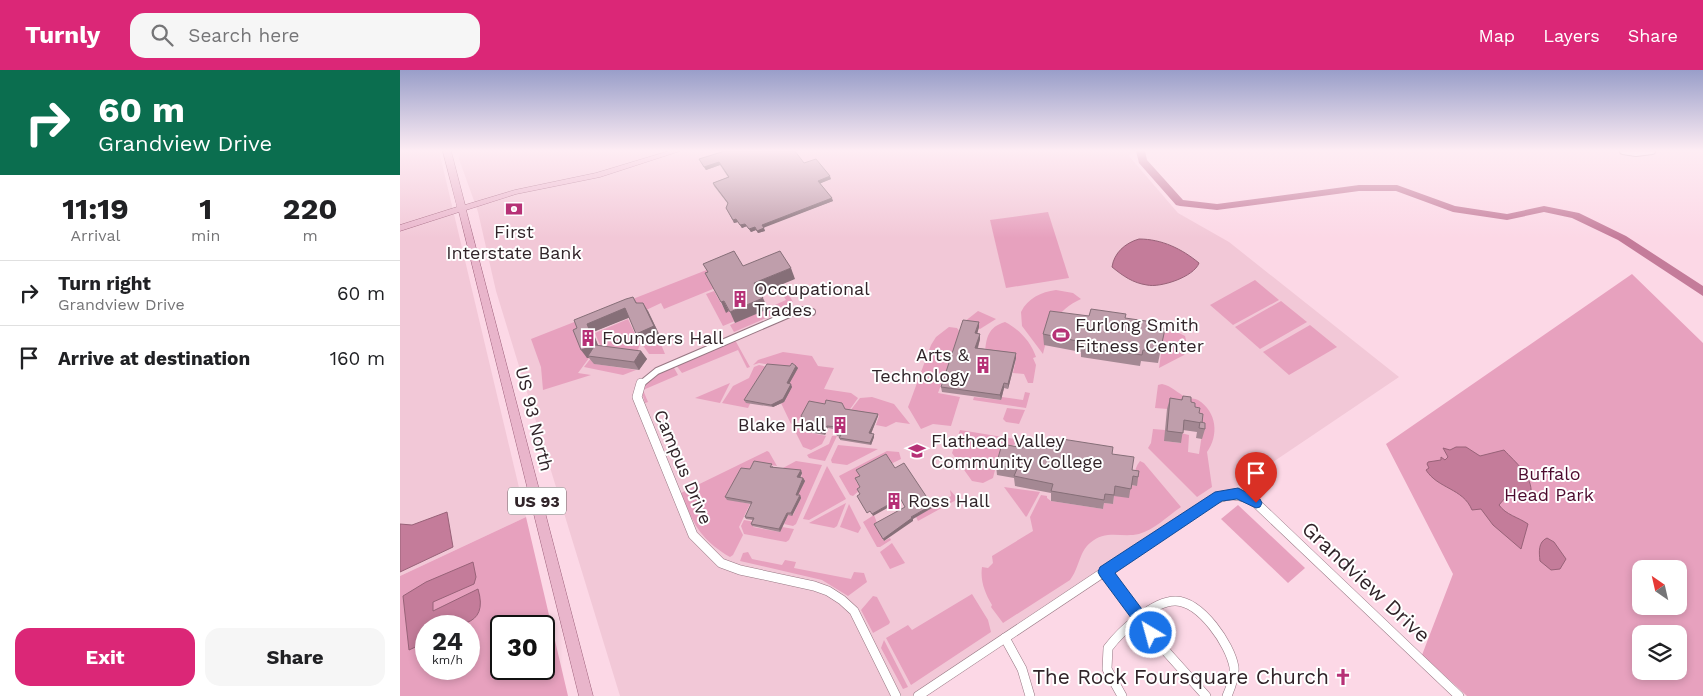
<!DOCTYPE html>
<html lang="en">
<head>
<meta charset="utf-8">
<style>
	body { margin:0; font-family:"Work Sans",sans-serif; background:#f6f6f6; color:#202124; height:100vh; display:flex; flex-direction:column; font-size:19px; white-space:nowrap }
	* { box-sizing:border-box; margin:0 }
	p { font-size:16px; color:#757577 }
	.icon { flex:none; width:28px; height:28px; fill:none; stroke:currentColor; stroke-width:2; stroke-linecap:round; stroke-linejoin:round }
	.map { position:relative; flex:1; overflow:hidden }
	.sheet { display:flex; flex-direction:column; background:#fff; width:400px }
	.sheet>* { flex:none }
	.banner { background:#0b6e4f; color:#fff; overflow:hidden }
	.needle { width:32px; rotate:326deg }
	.buttons { position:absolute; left:1232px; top:490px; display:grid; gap:10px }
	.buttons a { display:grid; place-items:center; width:55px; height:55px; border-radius:10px; background:#fff; box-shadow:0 2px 8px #0003; font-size:25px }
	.speed { position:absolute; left:15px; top:545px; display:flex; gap:10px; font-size:25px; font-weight:700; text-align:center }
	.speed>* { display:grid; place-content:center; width:65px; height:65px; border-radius:50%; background:#fff; box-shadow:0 2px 8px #0003; line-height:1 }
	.speed small { font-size:12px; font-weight:400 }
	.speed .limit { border:2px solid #111; border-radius:8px; background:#fff; color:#111 }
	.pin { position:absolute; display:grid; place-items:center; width:42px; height:42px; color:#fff; margin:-51px -21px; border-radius:50% 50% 50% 0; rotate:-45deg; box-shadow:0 0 5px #0007 }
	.pin .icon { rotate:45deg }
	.me { position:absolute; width:55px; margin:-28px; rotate:323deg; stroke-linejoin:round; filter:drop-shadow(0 0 4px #0008) }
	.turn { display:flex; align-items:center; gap:18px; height:105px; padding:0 15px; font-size:22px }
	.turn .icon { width:65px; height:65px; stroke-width:2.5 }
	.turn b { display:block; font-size:35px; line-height:42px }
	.eta { display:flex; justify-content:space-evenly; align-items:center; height:85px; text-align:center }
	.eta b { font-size:30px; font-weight:700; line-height:35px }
	.cta { display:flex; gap:10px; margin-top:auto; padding:10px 15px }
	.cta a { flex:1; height:58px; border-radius:15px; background:#db2777; color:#fff; font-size:20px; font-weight:700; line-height:58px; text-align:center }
	.cta a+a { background:#f6f6f6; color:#202124 }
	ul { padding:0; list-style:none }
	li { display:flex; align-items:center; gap:15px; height:65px; padding:0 15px; border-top:1px solid #e0e0e0 }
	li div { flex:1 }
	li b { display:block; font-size:19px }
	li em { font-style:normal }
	header { display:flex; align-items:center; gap:30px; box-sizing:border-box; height:70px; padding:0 25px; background:#db2777; color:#fff }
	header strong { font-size:24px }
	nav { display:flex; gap:28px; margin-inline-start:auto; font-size:18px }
	.search { width:350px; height:45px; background:#f6f6f6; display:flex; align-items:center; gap:12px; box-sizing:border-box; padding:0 18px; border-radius:15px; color:#757577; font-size:19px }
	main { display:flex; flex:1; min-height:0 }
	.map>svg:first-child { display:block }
</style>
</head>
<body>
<header>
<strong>Turnly</strong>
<div class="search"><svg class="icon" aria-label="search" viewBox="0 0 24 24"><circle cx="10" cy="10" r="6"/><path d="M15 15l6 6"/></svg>Search here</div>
<nav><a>Map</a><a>Layers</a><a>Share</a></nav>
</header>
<main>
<section class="sheet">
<div class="banner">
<div class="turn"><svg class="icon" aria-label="right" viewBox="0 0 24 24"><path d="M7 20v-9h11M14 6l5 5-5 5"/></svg><div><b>60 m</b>Grandview Drive</div></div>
</div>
<div class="eta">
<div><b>11:19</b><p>Arrival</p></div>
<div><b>1</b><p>min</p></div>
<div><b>220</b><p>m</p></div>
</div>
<ul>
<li><svg class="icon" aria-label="right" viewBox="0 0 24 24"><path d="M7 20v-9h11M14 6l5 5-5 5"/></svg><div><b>Turn right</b><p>Grandview Drive</p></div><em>60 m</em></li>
<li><svg class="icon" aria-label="arrive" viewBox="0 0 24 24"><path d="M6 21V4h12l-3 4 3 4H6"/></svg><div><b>Arrive at destination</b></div><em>160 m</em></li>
</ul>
<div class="cta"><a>Exit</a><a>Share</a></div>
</section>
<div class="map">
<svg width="1303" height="626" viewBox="0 0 1303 626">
	<rect width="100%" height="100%" fill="#fcd8e6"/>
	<g fill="#f2c8d7">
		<polygon points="0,81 39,81 126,447 0,506"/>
		<polygon points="60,81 732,81 729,86 778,143 829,172 999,307 526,626 220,626 96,221 78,142 59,89"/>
	</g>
	<g fill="#e7a1be" fill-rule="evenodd">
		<polygon points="648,142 669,208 606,218 590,150"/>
		<polygon points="327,192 313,219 264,239 261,233 242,242 186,255 189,288 178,303 191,305 143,320 141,297 131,269"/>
		<path d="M1232 204 1303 273V626H1067L1022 585 1053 504 986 374ZM1241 499H1279V536H1241ZM1241 564H1279V601H1241Z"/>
		<polygon points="855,210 879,230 833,255 810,235"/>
		<path d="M656 220 673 223 681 229C656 240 649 259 643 284L622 256 621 242C628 228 641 222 656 220Z"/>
		<polygon points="314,221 326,242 329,241 335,251 323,256 306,224"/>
		<polygon points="383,225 389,225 393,232 389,238 334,262 330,255 386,230"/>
		<polygon points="881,231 907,252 860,279 835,257"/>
		<polygon points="578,241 596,249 580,259 564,252"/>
		<polygon points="228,249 240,274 237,283 203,282 195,263"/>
		<path d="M605 252C619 259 631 272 636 287L633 288 636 295 633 313H628L624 304 613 303 616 288 585 284C586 268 588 257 605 252Z"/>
		<polygon points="910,255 937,277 889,305 863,282"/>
		<polygon points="549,257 557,258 560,262 538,323 560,327 551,356 533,354 521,359 508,337 510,332 531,275 536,267"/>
		<polygon points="771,259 785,266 788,278 784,285 759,298 763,270 758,264"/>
		<polygon points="258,267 265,284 249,284 242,274"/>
		<polygon points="335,270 350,297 347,298 338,280 282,303 276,295"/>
		<polygon points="383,282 412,286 418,296 434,298 424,319 451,323 458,328 448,342 410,334 403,348 391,354 381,333 384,332 388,316 397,299 396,296 391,298 359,293 353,295 358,290"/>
		<polygon points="191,288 195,294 236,300 223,305 184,297"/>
		<polygon points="359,295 368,297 348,338 322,333 333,316 349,308 354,297"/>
		<polygon points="273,296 278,305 243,320 248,332 245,333 241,318 249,308"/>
		<polygon points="330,313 320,333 295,328"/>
		<path d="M762 314C772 316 777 323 786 327 790 329 795 328 798 330 817 342 819 365 807 382L812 417 797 427 748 378 751 373 753 359 765 360V371L780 373 781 363 789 365 788 382 799 384 802 364 768 339 755 338 758 315Z"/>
		<polygon points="625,322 630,323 626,338 573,330 574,327 601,330 602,327 623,330"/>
		<polygon points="472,327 494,334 510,354 496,352 486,357 476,355 479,346 450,341 460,328"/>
		<polygon points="607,338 625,340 619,354 606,352 603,349"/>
		<polygon points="405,353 401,361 426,366 422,374 411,380 403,377 394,359"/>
		<polygon points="560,360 621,370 599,384 593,408 583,413 572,411 552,383"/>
		<polygon points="432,366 437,366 425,391 409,388 407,385 429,374"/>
		<polygon points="438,375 478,379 447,395 432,393 431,390"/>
		<path d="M367 381 369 382 377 396 356 393 327 429 350 434 339 457 343 465 333 485 330 487C301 470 293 454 281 423Z"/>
		<polygon points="487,381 499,382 501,389 456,411 461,419 453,426 450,425 439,406"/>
		<polygon points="396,391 422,395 396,454 393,456 384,454 388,445 393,445 401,428 397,427 402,403 379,406 383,398"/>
		<path d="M740 391 744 393 781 437C769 445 754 460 739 464 721 468 706 459 690 473 679 482 679 499 670 510L603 553 591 537 592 535C585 523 580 511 582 497L588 498 593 493 592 486 633 461 630 447 641 425 647 426V428L651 431 703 439 704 433 713 434 714 426 731 415 736 416C733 407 734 399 740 391Z"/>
		<polygon points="427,396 446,429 409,450 403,449"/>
		<polygon points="604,417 640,422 627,446 626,447"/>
		<polygon points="550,420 558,429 518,451 516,447 551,426"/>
		<polygon points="446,433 437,456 434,458 409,453"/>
		<polygon points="449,434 461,458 458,463 440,457"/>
		<polygon points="838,435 905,498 888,513 821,449"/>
		<polygon points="474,445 484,471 490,468 491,470 480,477 477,477 463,452"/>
		<path d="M126 447 168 626H0V506ZM26 556H69V599H26ZM101 556H144V599H101Z"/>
		<polygon points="344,450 355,452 353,457 380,462 382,457 394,459 389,470 386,472 344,464 341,456"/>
		<polygon points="492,473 505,493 490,499 480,482"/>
		<polygon points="348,482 352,489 382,495 385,490 396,492 394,498 451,509 454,502 464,503 467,512 448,526 422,510 340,491 343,483"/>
		<polygon points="572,524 588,550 591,562 511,615 486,568 508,555 512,560"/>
		<polygon points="473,526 477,527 490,552 489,554 473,563 461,540"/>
		<polygon points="484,570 508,617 503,619 481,578"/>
	</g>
	<g fill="#c47c9a" stroke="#986278">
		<path d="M739 169C762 169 782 179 799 193 794 207 760 218 747 215 733 213 723 206 712 197 714 183 725 173 739 169Z"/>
		<path d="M1056 377H1066L1080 386 1104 380C1115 392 1133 406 1131 424L1105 428 1099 435C1106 445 1118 447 1128 454L1121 479 1093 455 1081 439 1072 440C1063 418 1038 419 1026 400L1029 398 1027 394 1028 392 1041 390V387L1045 390 1048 387 1043 378 1050 380Z"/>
		<polygon points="47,442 53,477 0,502 0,454 12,455"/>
		<path d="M1147 468 1154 472 1166 489 1160 499 1151 500 1140 491C1139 482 1138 472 1147 468Z"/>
		<path d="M73 492 76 507 74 514 33 532V541L78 519C90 559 54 556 26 556V572L9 580 3 526 26 512Z"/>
	</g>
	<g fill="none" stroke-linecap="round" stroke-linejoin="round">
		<polygon fill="#c47c9a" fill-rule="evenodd" points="736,81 745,81 747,90 783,130 817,134 959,115 997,115 1055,136 1107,144 1144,136 1179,143 1226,166 1303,216 1303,226 1218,170 1172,148 1144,142 1107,150 1053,142 996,121 959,121 817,140 780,136 776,135 739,93"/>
		<g stroke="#977783" stroke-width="8">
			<g id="minor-far1">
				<polyline points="1223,81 1236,83 1252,81"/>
				<polyline points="241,314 257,301 394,242 402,240 412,242"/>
			</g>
		</g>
		<g stroke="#977783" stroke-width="10">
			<g id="minor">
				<polyline points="241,313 237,327 293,465 321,493 340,500 414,516 428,521 442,530 454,541 496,626"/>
				<polyline points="705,502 762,577 806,626"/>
				<polyline points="605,568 622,599 630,626"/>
				<path d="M518 626 806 434C824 424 838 421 856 433L1059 626"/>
				<path d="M722 626 707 599 708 578C720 562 754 530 776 531 801 532 830 574 834 597 835 607 831 617 827 626"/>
			</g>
		</g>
		<g stroke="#9f627c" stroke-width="1">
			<polygon id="major" points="43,81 51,81 65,135 115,120 196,103 269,81 280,81 200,107 116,124 66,140 193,626 179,626 59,142 0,161 0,155 57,137"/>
		</g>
		<use href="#minor-far1" stroke="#fff" stroke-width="6"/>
		<use href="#minor" stroke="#fff" stroke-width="9"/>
		<use href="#major" fill="#e9b5cb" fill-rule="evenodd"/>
	</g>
	<g fill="#a48893">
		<polygon points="299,89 404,93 431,109 420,113 433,131 363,157 365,161 358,163 356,160 351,162 347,156 342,158 338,152 334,153 326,138 328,134 314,116 313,113 328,107 320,95 306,100"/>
		<polygon points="233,227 237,233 248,241 259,264 242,272 229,247 193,262 198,276 241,281 247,289 239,300 194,294 189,288 187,288 177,258"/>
		<polygon points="689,246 725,249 760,258 765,259 758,293 741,291 740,296 681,287 681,282 644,275 643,264"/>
		<polygon points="579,257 577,263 580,264 580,269 578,278 616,283 616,288 608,319 604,318 601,330 542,322 541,317"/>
		<polygon points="396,296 398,298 389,314 392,317 384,332 373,337 346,333 344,330"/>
		<polygon points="783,326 791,332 799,343 805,359 802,369 796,368 797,362 783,360 781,373 764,371 767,339 770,328 781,330"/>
		<polygon points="445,339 478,344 478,346 471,364 474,364 474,367 471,375 440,370 440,367 437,366 436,364 438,360 428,358 425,365 401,361 400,359"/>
		<polygon points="661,377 712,384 732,400 739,401 737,416 731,415 729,428 714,426 713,434 704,433 703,439 651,431 651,423 615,416 614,408 597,405 596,395 623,378"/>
		<polygon points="373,396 373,397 402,403 400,408 403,408 405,411 398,425 400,425 401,428 392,446 388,445 380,462 352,456 351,454 353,450 346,449 345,447 351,434 327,430 325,427 350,399"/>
	</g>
	<g fill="#866f78">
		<polygon points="319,92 320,95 306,100 304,97"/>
		<polygon points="430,106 431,109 419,114 418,111"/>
		<polygon points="432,128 433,131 363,158 362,155"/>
		<polygon points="336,149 338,152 334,153 333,150"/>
		<polygon points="345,154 347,156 342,158 340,155"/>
		<polygon points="355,157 356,160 351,162 349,159"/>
		<polygon points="364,158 365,161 358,163 357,161"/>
		<polygon points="391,198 395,209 359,224 354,213"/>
		<polygon points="363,228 368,239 335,253 330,242"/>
		<polygon points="324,231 329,241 326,243 321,232"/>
		<polygon points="243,233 248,241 259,264 242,272 236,264"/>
		<polygon points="225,238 231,247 193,262 201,283 188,286 189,288 187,288 181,280 187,254"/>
		<polygon points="579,252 579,257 576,268 575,263"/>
		<polygon points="580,264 580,269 576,283 575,278"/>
		<polygon points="241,281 247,289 239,300 234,292"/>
		<polygon points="616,283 616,288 608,319 608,314"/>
		<polygon points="396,296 398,298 388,316 387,313"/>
		<polygon points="604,313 604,318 601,330 600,325"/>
		<polygon points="391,314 392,317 384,332 373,337 371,335"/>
		<polygon points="478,344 478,346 470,366 469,363"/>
		<polygon points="427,356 428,358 425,365 424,363"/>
		<polygon points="474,364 474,367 471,375 470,373"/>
		<polygon points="401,400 402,403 399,410 397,407"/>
		<polygon points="403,408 405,411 397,427 396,425"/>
		<polygon points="400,425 401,428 392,446 391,443"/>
		<polygon points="500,428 500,431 473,446 472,444"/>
		<polygon points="532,435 532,438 513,449 513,451 484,471 483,469 511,447"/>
		<polygon points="387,443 388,445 380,462 379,459"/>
	</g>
	<g fill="#bf9eab" stroke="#866f78">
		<polygon points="325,81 395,81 404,93 416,89 430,106 418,111 432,128 362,155 364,158 357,161 355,157 349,159 345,154 340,155 336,149 333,150 326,138 328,133 313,113 329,107 319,92 304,97 299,89"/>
		<polygon points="334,181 343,196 380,181 391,198 354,213 363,228 330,242 324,231 321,232 305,203 308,202 303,194"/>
		<polygon points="233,227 236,233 243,233 254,256 236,264 225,238 187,254 195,275 181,280 173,260 177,258 174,250 226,229"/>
		<polygon points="691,239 726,244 725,248 760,253 760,258 765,259 760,282 743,280 742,285 681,276 682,272 643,264 650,241 689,246"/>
		<polygon points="563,250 579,252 575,263 580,264 575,278 616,283 608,314 604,313 600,325 541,317"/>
		<polygon points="195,275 241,281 234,292 188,286"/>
		<polygon points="392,293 396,296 387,313 391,314 383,329 371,335 344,330 367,294 390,296"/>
		<polygon points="783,326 791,327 791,332 795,333 795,337 800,338 799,343 803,344 802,353 784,350 783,363 767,361 770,328 782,330"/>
		<polygon points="426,330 442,333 445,339 478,344 469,363 474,364 470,373 439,368 441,365 436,364 438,357 427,356 424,363 400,359 404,351 401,346 409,331 425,334"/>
		<polygon points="800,352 805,353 805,359 799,358"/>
		<polygon points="662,369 713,377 712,384 734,387 732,400 739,401 738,407 733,406 731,419 715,416 714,425 705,424 704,430 651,421 653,414 614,406 617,399 596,395 602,374 623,378 625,372 661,377"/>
		<polygon points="486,384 495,398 504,393 532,435 511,447 512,448 483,469 474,454 505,437 500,428 472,444 470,441 467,443 457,426 460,424 457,419 460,417 455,408 460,406 456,400"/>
		<polygon points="354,391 372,394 370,397 401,400 397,407 403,408 396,425 400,425 391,443 387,443 379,459 351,454 354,448 345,447 352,432 325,427 341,398 350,399"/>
	</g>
	<linearGradient id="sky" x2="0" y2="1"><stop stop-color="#999ec9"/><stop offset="0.48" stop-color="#feedf4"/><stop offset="1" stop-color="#feedf4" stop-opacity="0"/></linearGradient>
	<rect width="1303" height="168" fill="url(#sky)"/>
	<polygon fill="#1a73e8" stroke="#114b97" points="838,418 860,429 862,433 860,437 856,438 837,429 822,431 715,503 756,558 758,563 756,568 751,570 746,568 700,506 698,502 700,497 815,422"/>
	<defs>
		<g id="bank-bare" transform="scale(1.35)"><path d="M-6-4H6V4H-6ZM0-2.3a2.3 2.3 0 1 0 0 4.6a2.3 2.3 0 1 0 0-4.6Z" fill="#b63176" stroke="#fff" stroke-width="2.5" paint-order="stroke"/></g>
		<g id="building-bare" transform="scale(1.35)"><path d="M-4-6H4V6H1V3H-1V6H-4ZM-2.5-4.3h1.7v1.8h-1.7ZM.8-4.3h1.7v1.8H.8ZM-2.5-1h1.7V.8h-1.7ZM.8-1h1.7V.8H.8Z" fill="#b63176" stroke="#fff" stroke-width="2.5" paint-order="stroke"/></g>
		<g id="stadium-bare" transform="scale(1.35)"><path d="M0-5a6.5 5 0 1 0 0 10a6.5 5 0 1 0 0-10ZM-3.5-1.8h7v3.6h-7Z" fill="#b63176" stroke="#fff" stroke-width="2.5" paint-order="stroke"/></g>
		<g id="university-bare" transform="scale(1.35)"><path d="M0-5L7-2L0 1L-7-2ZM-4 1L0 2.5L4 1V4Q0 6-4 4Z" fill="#b63176" stroke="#fff" stroke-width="2.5" paint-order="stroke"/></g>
		<g id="church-bare" transform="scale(1.35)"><path d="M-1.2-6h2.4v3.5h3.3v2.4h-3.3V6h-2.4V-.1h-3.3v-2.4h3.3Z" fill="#b63176" stroke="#fff" stroke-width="2.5" paint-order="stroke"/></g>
	</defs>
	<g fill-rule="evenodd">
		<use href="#bank-bare" x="114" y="139"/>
		<use href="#building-bare" x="340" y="229"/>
		<use href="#stadium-bare" x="661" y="265"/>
		<use href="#building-bare" x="188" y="268"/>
		<use href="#building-bare" x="583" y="295"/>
		<use href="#building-bare" x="440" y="355"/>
		<use href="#university-bare" x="517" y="381"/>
		<use href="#building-bare" x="494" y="431"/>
		<use href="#church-bare" x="943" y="607"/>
	</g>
	<g text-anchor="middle" stroke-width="4" stroke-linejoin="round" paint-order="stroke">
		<rect fill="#fff" stroke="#6f6669" stroke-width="1" x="108" y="417.5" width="58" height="27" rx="4"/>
		<g font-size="16" font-weight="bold" fill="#312429">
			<text x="137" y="437">US 93</text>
		</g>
		<g font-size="18" fill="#312429" stroke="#fff" text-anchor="start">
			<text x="114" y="168" text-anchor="middle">First<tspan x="114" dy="21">Interstate Bank</tspan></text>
			<text x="354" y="225">Occupational<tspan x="354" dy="21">Trades</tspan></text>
			<text x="675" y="261">Furlong Smith<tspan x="675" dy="21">Fitness Center</tspan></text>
			<text x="202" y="274">Founders Hall</text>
			<text x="569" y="291" text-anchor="end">Arts &amp;<tspan x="569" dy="21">Technology</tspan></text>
			<text x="426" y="361" text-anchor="end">Blake Hall</text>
			<text x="531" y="377">Flathead Valley<tspan x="531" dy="21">Community College</tspan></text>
			<text x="508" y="437">Ross Hall</text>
		</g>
		<g font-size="18" fill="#312429" stroke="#fff">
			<text transform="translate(134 349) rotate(76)" y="6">US 93 North</text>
			<text transform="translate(283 397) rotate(67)" y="6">Campus Drive</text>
		</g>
		<g font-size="18" fill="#4d0b2e" stroke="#fff">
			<text x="1149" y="410">Buffalo<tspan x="1149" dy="21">Head Park</tspan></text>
		</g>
		<g font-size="21" fill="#312429" stroke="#fff">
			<text transform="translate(966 512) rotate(43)" y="7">Grandview Drive</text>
		</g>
		<g font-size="21" fill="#312429" stroke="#fff" text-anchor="end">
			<text x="929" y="614">The Rock Foursquare Church</text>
		</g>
	</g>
</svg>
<div class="buttons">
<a><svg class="needle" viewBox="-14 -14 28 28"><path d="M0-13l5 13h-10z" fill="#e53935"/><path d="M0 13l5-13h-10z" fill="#757577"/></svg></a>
<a><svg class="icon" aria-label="layers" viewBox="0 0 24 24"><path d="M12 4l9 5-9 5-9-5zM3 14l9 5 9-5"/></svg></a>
</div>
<div class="speed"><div>24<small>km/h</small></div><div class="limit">30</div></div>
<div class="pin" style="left:856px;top:433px;background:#d93025"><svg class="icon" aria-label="arrive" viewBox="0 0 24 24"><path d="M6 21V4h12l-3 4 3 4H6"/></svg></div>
<svg class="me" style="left:751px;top:563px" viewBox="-20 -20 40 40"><circle r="17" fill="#1a73e8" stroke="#fff" stroke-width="3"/><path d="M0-11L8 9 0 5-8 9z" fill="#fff"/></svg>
</div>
</main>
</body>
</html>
